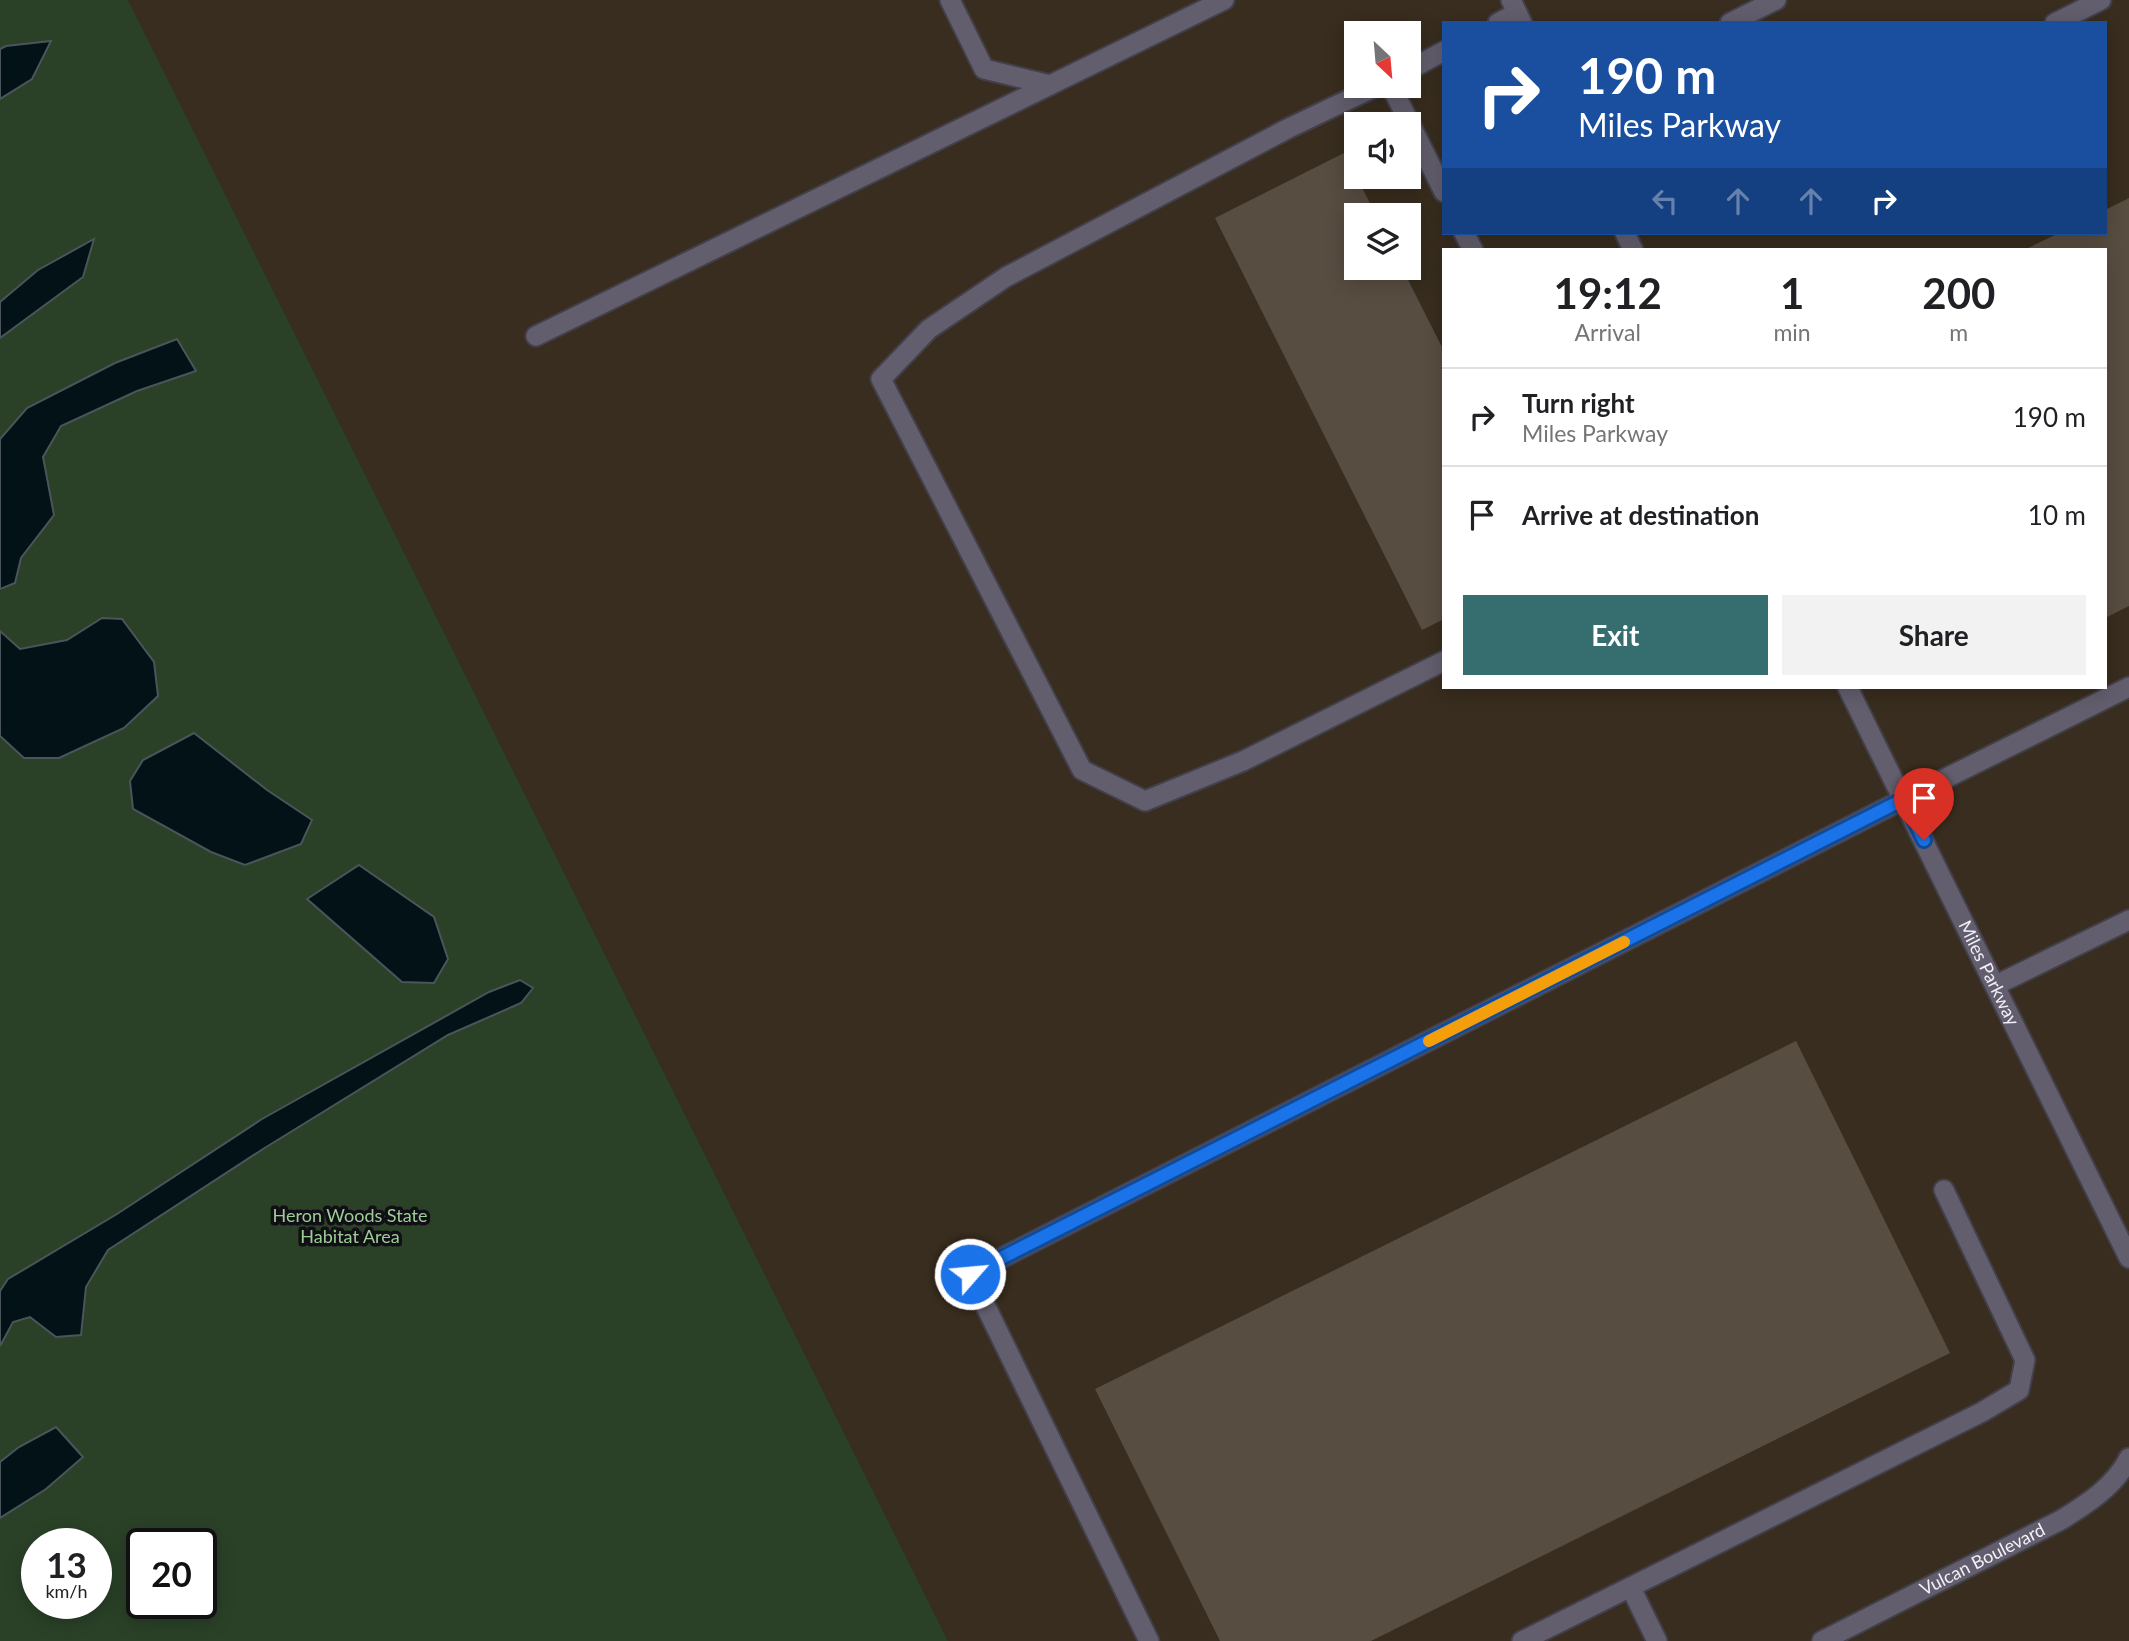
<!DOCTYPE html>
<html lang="en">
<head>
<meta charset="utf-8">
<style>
	body { margin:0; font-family:Lato,sans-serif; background:#f2f2f2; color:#202124; height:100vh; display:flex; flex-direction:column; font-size:26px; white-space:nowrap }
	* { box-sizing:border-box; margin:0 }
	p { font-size:23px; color:#757577 }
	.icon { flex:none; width:38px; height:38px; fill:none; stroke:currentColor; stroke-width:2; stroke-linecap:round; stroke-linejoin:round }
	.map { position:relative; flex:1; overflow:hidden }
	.sheet { position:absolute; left:1442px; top:248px; width:665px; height:441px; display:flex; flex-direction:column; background:#fff; border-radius:0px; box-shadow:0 4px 18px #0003 }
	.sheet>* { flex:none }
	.hud { position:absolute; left:1442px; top:21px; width:665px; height:214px; border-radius:0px; box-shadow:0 4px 18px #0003; background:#1a4fa0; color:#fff; overflow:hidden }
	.needle { width:46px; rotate:154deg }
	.fabs { position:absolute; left:1344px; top:21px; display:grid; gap:14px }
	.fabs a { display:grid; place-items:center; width:77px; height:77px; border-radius:0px; background:#fff; box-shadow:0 4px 18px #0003; font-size:35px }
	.speed { position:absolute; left:21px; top:1528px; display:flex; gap:14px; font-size:35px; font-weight:700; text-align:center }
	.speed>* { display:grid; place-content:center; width:91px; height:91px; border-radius:50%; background:#fff; box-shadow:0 4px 18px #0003; line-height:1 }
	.speed small { font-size:18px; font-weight:400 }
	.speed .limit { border:4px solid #111; border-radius:10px; background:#fff; color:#111 }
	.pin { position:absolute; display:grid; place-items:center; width:60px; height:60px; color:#fff; margin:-72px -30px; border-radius:50% 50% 50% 0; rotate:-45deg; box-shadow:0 0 7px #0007 }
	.pin .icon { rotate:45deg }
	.me { position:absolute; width:77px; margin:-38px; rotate:63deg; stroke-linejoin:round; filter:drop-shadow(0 0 5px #0008) }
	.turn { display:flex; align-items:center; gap:24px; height:147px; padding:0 21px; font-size:32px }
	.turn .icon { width:91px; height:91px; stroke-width:2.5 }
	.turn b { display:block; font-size:49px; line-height:60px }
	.lanes { display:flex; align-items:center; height:66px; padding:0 21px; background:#0003; justify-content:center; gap:35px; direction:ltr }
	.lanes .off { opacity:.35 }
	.eta { display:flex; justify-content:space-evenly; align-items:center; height:119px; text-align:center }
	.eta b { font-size:42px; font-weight:700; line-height:49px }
	.button { display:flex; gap:14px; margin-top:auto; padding:14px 21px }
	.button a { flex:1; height:80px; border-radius:0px; background:#366e70; color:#fff; font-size:28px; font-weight:700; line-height:80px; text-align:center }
	.button a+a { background:#f2f2f2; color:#202124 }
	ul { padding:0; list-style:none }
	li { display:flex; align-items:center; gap:21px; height:98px; padding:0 21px; border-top:2px solid #e0e0e0 }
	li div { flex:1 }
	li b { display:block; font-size:26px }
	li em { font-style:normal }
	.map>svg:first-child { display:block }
</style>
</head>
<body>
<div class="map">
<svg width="2129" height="1641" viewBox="0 0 2129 1641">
	<rect width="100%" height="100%" fill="#2a2532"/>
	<path fill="#382d1e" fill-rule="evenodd" d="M128 0H2129V1641H948ZM1444 23H2105V233H1444ZM1356 33H1409V86H1356ZM1356 124H1409V177H1356ZM1356 215H1409V268H1356ZM1444 250H2105V688H1444Z"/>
	<path fill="#2a4127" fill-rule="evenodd" d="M0 0H128L948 1641H0ZM37 1544H96V1603H37ZM142 1544H201V1603H142Z"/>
	<g fill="#031217" stroke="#4b545a" stroke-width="2">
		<polygon points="51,41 32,79 0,99 0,49 6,46"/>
		<polygon points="94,239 83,277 0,338 0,302 38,270"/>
		<polygon points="177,339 196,371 137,391 61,426 43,457 54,515 21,558 15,583 0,589 0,439 27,408 115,363"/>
		<polygon points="102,618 122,619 154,662 158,696 124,728 59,758 24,758 0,736 0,631 20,649 67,640"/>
		<polygon points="194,733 267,790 312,820 301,844 245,865 211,852 133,809 130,781 143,760"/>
		<polygon points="359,865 434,917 448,959 434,983 402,982 307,899"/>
		<polygon points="520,980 533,988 521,1003 448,1035 263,1149 108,1250 86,1287 81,1335 56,1337 30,1317 13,1322 0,1346 0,1291 8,1279 117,1214 262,1119 489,992"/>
		<polygon points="56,1427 83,1457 46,1489 0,1518 0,1462 19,1447"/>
	</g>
	<g fill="#584d41">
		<polygon points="1344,153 1376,215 1356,215 1356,268 1402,268 1444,351 1444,619 1422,630 1215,218"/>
		<polygon points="2129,198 2129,606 2105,618 2105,250 2024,250 2059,233 2105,233 2105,210"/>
		<polygon points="1796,1041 1950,1353 1371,1641 1220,1641 1095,1389"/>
	</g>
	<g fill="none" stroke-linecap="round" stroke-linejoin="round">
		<g stroke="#43404b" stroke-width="23">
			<g id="service">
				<polyline points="950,0 984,69 1050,85 1224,0"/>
				<polyline points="1498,23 1517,13"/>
				<polyline points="1730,23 1776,0"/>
				<polyline points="2055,23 2101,0"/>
				<polyline points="1409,70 1444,51"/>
				<polyline points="1377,86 1287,129 1006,277 929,329 881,379 1082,770 1145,801 1243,761 1444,661"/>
				<polyline points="1391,86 1444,192"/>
				<polyline points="1464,233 1473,250"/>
				<polyline points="536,336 1050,85"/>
				<polyline points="1996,985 2129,920"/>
				<polyline points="1631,1588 1657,1641"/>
				<polyline points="1149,1641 970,1274 1904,799 2129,687"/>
				<polyline points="1522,1641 1982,1412 2019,1390 2025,1360 1944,1190"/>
			</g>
		</g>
		<g stroke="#43404b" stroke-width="23">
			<g id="minor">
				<polyline points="1511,0 1522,23"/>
				<polyline points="1625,233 1633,250"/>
				<path id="s1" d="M1848 688 2129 1258"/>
				<path id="s2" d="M1822 1641 2061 1520C2087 1504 2115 1486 2129 1458"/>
			</g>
		</g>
		<use href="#service" stroke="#635e6d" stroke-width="19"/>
		<use href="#minor" stroke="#635e6d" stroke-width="19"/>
	</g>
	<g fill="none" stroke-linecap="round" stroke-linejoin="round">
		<g stroke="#114b97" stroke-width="18">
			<polyline id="route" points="970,1274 1904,799 1924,840"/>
		</g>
		<use href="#route" stroke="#1a73e8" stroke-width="12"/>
		<polyline stroke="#f59e0b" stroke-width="12" points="1429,1041 1624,942"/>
	</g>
	<g text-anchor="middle" stroke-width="7" stroke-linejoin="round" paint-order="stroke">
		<g font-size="18" fill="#f2eff8" stroke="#110f15">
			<text dy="6" stroke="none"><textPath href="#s1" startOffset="318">Miles Parkway</textPath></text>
			<text dy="6" stroke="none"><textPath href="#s2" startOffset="180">Vulcan Boulevard</textPath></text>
		</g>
		<g font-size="18" fill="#9cce96" stroke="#110f15">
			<text x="350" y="1222">Heron Woods State<tspan x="350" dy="21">Habitat Area</tspan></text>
		</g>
	</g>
</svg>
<div class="fabs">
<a><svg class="needle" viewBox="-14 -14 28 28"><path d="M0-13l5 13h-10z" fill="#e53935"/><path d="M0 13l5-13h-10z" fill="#757577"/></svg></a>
<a><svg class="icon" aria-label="sound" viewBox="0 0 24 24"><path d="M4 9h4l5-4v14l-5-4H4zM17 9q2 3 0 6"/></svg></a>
<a><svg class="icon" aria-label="layers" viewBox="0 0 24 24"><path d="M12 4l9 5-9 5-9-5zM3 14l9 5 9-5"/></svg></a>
</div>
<div class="speed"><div>13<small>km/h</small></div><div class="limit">20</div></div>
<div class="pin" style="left:1924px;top:840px;background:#d93025"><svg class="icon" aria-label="arrive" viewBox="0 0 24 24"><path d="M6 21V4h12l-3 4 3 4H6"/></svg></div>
<svg class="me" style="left:970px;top:1274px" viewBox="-20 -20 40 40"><circle r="17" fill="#1a73e8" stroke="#fff" stroke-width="3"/><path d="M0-11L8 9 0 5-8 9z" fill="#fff"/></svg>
<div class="hud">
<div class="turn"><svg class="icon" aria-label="right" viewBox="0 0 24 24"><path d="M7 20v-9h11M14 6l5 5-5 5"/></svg><div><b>190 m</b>Miles Parkway</div></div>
<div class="lanes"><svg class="icon off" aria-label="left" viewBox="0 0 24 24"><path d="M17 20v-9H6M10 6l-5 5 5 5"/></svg><svg class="icon off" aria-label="ahead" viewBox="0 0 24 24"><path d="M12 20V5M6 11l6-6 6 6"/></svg><svg class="icon off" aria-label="ahead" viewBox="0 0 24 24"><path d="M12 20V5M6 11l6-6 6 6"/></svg><svg class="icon" aria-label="right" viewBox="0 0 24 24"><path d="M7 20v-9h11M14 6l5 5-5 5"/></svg></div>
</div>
<section class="sheet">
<div class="eta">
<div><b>19:12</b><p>Arrival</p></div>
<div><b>1</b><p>min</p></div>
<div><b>200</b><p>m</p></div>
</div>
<ul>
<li><svg class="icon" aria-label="right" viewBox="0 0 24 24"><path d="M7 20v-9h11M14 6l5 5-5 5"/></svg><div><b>Turn right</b><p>Miles Parkway</p></div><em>190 m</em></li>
<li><svg class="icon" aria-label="arrive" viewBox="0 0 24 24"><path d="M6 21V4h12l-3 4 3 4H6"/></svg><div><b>Arrive at destination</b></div><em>10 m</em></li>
</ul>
<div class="button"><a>Exit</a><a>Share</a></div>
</section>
</div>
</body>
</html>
